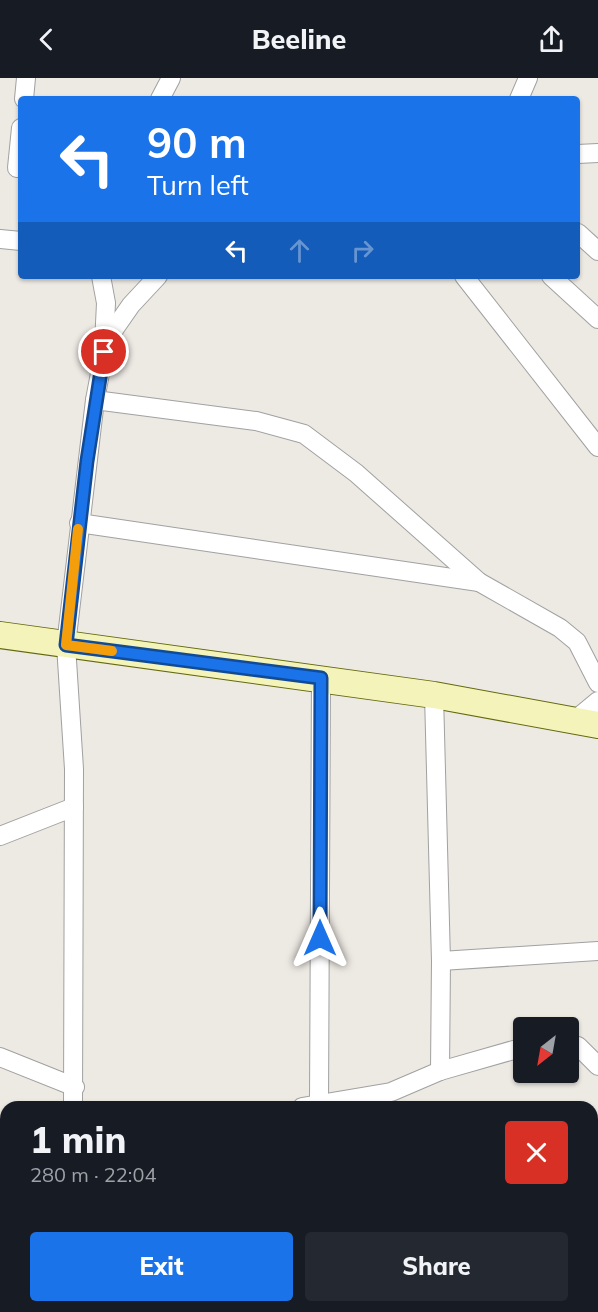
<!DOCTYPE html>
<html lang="en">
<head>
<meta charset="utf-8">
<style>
	body { margin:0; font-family:Mulish,sans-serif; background:#242831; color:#f1f3f6; height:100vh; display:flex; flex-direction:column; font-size:22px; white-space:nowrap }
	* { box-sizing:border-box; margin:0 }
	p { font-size:20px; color:#9ea1a6 }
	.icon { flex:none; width:33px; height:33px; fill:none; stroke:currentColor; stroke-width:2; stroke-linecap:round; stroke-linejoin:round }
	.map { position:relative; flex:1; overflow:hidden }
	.panel { position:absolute; left:0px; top:1023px; width:598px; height:212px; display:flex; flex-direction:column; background:#171b24; border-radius:18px 18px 0 0; box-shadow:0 2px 4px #0004 }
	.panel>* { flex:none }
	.guide { position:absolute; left:18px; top:18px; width:562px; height:183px; border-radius:6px; box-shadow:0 2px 4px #0004; background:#1a73e8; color:#fff; overflow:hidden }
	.needle { width:39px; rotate:211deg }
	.fabs { position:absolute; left:513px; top:939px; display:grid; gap:12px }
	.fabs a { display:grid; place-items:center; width:66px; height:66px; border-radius:6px; background:#171b24; box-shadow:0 2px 4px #0004; font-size:30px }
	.pin { position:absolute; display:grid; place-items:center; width:51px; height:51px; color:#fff; margin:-26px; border:3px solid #fff; border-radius:50%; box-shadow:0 2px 6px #0007 }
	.me { position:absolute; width:66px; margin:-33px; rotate:0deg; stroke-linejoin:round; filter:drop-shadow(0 0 4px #0008) }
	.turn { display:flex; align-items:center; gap:21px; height:126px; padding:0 30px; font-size:27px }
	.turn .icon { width:78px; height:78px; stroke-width:2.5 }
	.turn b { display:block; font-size:42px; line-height:51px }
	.lanes { display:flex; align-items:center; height:57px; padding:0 30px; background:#0003; justify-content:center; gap:30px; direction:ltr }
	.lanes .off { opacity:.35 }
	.round { display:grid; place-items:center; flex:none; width:63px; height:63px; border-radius:6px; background:#242831 }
	.overview { display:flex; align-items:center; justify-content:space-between; height:102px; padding:0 30px }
	h1 { font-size:36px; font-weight:800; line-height:45px }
	.button { display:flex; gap:12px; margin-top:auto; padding:12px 30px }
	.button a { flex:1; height:69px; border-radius:6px; background:#1a73e8; color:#fff; font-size:24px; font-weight:800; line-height:69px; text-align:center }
	.button a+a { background:#242831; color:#f1f3f6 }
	header { display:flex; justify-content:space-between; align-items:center; height:78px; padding:0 30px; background:#171b24; font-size:27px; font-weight:800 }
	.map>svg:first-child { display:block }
</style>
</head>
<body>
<header><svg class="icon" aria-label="back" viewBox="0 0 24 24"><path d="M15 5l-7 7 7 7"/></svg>Beeline<svg class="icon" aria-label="share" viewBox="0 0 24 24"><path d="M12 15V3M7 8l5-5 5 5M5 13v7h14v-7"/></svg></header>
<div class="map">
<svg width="598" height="1234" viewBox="0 0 598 1234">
	<rect width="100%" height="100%" fill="#ede9e3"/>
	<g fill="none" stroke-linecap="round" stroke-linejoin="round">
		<g stroke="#a1a1a1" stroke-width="20">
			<g id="minor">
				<polyline points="24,21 26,0"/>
				<polyline points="160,21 171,0"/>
				<polyline points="519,21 528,0"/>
				<polyline points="578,76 598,75"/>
				<polyline points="17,90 21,50"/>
				<polyline points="578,155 598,173"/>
				<polyline points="0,161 21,163"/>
				<polyline points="101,198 106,225 104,266"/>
				<polyline points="464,198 598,369"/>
				<polyline points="551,198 598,241"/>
				<polyline points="95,322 256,343 304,356 356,395 479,504 560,550 577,564 598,605"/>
				<polyline points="79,445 479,504"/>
				<polyline points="434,617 441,883 440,993"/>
				<polyline points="575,642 598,623"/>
				<polyline points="0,758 74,729"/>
				<polyline points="441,883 598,873"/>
				<polyline points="568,965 578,968 598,988"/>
				<polyline points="0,979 75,1009"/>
				<polyline points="319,1026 321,600"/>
				<polyline points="73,1029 74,691 66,567 95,322 104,274 115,250 131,227 158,198"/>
				<polyline points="302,1029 391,1014 440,993 524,969"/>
				<polyline points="592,1081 598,1074"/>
				<polyline points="0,1199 6,1189"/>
				<polyline points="27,1228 27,1234"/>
			</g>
		</g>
		<g stroke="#646a0d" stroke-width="28">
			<polyline id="secondary" points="0,557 434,617 598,647"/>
		</g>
		<polyline stroke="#ee7a73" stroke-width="4" stroke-dasharray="3 3" stroke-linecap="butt" points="68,1228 69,1234"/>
		<use href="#minor" stroke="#fff" stroke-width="18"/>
		<use href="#secondary" stroke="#f4f4ba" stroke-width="26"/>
	</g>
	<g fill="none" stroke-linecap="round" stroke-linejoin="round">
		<g stroke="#114b97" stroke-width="15">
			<polyline id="route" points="104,274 87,383 66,567 321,600 320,860"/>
		</g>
		<use href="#route" stroke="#1a73e8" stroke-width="10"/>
		<polyline stroke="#f59e0b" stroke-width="10" points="78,451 66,567 112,573"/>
	</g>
</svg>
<div class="fabs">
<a><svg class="needle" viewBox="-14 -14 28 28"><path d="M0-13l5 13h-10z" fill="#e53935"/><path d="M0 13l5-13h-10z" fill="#9ea1a6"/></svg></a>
</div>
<div class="pin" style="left:104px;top:274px;background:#d93025"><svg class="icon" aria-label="arrive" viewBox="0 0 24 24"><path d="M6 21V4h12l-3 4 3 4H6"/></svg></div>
<svg class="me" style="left:320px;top:860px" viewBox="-20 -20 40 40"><path d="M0-17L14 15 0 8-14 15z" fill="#1a73e8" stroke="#fff" stroke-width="4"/></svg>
<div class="guide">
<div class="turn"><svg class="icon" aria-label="left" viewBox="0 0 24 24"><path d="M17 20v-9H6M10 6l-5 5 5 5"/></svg><div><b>90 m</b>Turn left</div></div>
<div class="lanes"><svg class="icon" aria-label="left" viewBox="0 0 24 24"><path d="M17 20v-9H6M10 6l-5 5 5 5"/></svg><svg class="icon off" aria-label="ahead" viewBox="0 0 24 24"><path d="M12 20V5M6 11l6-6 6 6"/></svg><svg class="icon off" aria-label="right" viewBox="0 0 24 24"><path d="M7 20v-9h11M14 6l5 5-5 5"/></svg></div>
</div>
<section class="panel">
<div class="overview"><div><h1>1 min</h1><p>280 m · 22:04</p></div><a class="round" style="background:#d93025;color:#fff"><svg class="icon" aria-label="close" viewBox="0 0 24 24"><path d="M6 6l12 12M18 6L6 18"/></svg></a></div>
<div class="button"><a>Exit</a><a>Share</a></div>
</section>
</div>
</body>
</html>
